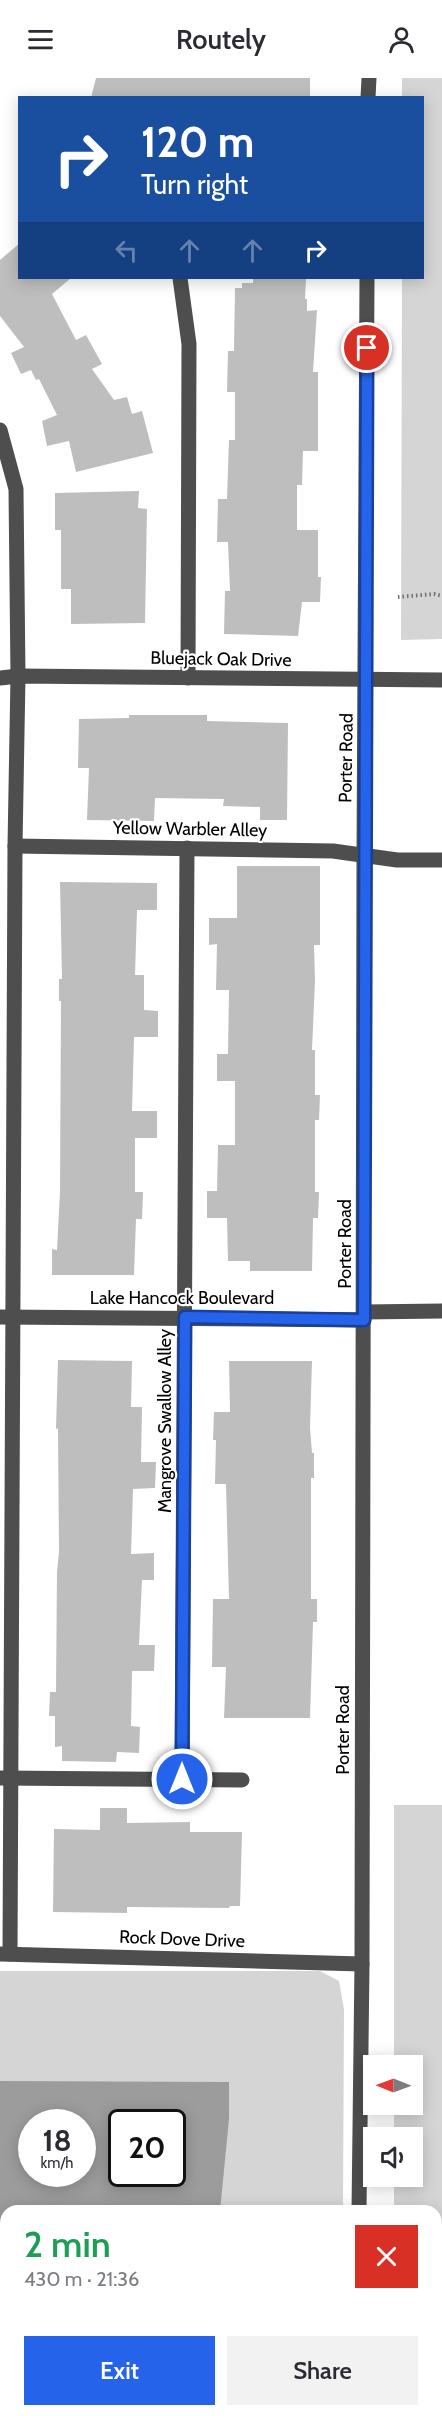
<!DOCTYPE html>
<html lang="en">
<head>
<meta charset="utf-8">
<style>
	body { margin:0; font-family:Cabin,sans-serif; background:#f2f2f3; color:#2b2b33; height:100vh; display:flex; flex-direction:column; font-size:22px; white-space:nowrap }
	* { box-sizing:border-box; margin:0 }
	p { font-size:20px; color:#7c7c81 }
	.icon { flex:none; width:33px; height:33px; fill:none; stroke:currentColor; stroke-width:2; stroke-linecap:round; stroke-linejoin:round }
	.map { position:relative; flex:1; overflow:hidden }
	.panel { position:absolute; left:0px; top:2127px; width:442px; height:212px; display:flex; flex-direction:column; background:#fff; border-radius:18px 18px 0 0; box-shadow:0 3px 15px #0003 }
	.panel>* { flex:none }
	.banner { position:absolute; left:18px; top:18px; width:406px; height:183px; border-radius:0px; box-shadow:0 3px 15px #0003; background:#1a4fa0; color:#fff; overflow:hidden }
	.needle { width:39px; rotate:271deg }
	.fabs { position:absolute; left:363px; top:1977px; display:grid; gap:12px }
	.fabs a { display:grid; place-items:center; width:60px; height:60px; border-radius:0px; background:#fff; box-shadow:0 3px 15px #0003; font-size:30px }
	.speed { position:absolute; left:18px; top:2031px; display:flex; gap:12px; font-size:30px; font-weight:700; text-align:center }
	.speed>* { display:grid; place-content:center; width:78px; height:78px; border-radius:50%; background:#fff; box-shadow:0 3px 15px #0003; line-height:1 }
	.speed small { font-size:15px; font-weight:400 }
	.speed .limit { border:3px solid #111; border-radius:9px; background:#fff; color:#111 }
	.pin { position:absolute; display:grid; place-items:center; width:51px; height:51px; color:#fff; margin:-26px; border:3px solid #fff; border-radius:50%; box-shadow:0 2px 6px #0007 }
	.me { position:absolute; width:66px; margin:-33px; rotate:0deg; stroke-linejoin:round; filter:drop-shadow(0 0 4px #0008) }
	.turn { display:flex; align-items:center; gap:21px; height:126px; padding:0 24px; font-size:27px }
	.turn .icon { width:78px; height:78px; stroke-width:2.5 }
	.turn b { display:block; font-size:42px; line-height:51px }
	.lanes { display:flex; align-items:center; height:57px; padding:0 24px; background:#0003; justify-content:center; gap:30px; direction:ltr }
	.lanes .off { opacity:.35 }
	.round { display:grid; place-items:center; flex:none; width:63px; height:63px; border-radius:0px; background:#f2f2f3 }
	.summary { display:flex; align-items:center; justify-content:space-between; height:102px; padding:0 24px }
	h1 { font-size:36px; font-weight:600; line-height:45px; color:#1e9e55 }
	.button { display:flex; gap:12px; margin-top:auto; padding:12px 24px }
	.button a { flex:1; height:69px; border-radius:0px; background:#2563eb; color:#fff; font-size:24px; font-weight:600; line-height:69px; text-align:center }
	.button a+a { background:#f2f2f3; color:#2b2b33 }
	header { display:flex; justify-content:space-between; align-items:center; height:78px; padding:0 24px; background:#fff; font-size:27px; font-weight:600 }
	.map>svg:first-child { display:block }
</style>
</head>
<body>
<header><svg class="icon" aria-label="menu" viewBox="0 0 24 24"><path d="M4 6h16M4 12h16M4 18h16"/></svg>Routely<svg class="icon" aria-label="person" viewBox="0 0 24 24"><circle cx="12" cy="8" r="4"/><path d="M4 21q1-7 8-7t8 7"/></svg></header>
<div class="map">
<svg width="442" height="2338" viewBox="0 0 442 2338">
	<rect width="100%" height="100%" fill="#fff"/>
	<g fill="#d5d5d5" fill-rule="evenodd">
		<polygon points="402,0 442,0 442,561 401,562 402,200 423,200 423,20 402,19"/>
		<polygon points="394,1727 442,1727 442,2288 436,2288 436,2133 394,2133 394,2099 412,2098 412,2060 394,2059 394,2027 412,2026 412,1988 394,1987"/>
		<path d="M0 1893H320L339 1903 344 1931 343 2133H6V2305H0ZM32 2044H82V2096H32ZM122 2044H172V2096H122Z"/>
	</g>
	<path fill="#9c9c9c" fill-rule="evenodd" d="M0 2003 229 2004V2041L220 2133H6V2195H0ZM32 2044H82V2096H32ZM122 2044H172V2096H122Z"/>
	<g fill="#bebebe">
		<polygon points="96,0 310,0 310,20 91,20"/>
		<polygon points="20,165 20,200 71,200 52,216 76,262 86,257 102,286 92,291 114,322 127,319 132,336 142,333 153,375 76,394 69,363 47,368 42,343 57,337 39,301 36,302 31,292 21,296 11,275 24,269 0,238 0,182"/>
		<polygon points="253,200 306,200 305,221 307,221 307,233 317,232 313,294 318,294 318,373 303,373 302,407 297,407 297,452 318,452 318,499 321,499 320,524 302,524 298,558 224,556 225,513 230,513 228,464 217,464 218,421 227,421 229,362 235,362 235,314 227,314 228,273 234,273 235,210 242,210 242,205 253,205"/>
		<polygon points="139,413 138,430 147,431 145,545 71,546 71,511 61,511 61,452 55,452 55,415"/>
		<polygon points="129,637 207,637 207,643 288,645 287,742 260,742 260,729 223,728 224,721 155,720 154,743 87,742 89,690 78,690 79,641 129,640"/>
		<polygon points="237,788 320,788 320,867 314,867 315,902 312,972 315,972 315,1017 320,1017 319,1042 315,1042 315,1114 319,1114 318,1140 313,1140 312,1193 250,1193 250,1183 228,1183 227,1140 207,1140 207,1113 217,1113 218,1067 235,1067 235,1003 217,1003 217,976 228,976 229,912 216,912 217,866 209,867 209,840 237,840"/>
		<polygon points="60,804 157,805 157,832 137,832 135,897 144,897 144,932 158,933 158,959 134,959 132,1033 157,1033 157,1060 135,1060 135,1114 143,1114 142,1141 136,1141 134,1197 52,1197 52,1171 57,1172 60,1114 61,923 59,923 59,901 62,901"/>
		<polygon points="58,1282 132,1283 131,1329 142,1329 141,1384 156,1384 155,1410 133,1411 131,1476 154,1475 154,1502 142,1502 139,1567 155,1567 154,1593 132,1593 131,1648 140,1649 139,1675 117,1674 116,1684 62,1683 62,1668 55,1669 55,1638 49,1638 50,1614 56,1614 57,1494 59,1474 58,1350 56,1351"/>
		<polygon points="229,1283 312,1283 310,1350 312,1375 314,1375 314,1400 311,1400 311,1521 317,1521 317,1544 313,1544 310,1640 224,1640 226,1589 212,1589 213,1521 229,1521 226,1406 215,1406 216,1362 213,1362 214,1334 230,1334"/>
		<polygon points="100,1730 127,1730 127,1745 190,1744 190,1754 242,1754 240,1828 230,1828 229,1830 127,1829 127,1835 53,1834 54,1751 100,1752"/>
	</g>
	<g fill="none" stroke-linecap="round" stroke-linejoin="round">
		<polyline stroke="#707070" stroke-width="4" stroke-dasharray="1.5 3" stroke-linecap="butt" points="398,519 434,516 442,518"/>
		<g stroke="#4e4e4e" stroke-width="15">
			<polyline points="368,20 369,0"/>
			<polyline points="180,200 189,266 188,600"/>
			<polyline points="0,352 16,411 18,598 15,768 10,1876"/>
			<polyline points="0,600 18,598 442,602"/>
			<polyline points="15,768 333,773 397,782 442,782"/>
			<polyline points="364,1234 442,1233"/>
			<polyline points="0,1239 364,1242"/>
			<polyline points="0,1700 242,1702"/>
			<polyline points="182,1701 187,770"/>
			<polyline points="0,1876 362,1886"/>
			<polyline points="359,2133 362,1886 364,777 367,200"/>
			<polyline points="0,2321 6,2321"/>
			<polyline points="436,2325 442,2325"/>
			<polyline points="356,2332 357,2338"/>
			<polyline points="8,2338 8,2332"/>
		</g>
	</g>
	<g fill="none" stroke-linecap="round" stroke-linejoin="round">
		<g stroke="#184099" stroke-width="15">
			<polyline id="route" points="182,1701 185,1239 364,1242 367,270"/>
		</g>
		<use href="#route" stroke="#2563eb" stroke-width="10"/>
	</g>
	<g text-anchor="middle" stroke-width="4.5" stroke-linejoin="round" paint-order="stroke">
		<g font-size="18" fill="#000" stroke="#fff">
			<text transform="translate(221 581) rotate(1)" y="6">Bluejack Oak Drive</text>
			<text transform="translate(346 680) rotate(-89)" y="6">Porter Road</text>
			<text transform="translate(190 751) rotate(1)" y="6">Yellow Warbler Alley</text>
			<text transform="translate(345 1166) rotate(-90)" y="6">Porter Road</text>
			<text x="182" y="1226">Lake Hancock Boulevard</text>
			<text transform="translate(165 1343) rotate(-90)" y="6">Mangrove Swallow Alley</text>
			<text transform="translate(343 1652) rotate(-90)" y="6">Porter Road</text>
			<text transform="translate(182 1861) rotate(2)" y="6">Rock Dove Drive</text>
		</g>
	</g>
</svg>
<div class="fabs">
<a><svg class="needle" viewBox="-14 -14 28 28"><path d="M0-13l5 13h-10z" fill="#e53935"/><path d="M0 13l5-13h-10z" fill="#7c7c81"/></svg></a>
<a><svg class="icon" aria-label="sound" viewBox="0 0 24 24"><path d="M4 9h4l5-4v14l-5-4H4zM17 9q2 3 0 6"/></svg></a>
</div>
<div class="speed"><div>18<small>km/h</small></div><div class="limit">20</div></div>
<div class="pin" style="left:367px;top:270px;background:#d93025"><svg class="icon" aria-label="arrive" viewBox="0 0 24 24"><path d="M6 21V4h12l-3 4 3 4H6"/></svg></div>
<svg class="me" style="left:182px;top:1701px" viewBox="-20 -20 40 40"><circle r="17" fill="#2563eb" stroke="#fff" stroke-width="3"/><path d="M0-11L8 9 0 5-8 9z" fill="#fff"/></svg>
<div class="banner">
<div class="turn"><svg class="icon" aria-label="right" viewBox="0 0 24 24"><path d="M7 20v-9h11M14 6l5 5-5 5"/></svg><div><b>120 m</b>Turn right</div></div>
<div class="lanes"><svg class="icon off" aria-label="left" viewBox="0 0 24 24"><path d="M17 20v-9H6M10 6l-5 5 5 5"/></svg><svg class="icon off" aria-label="ahead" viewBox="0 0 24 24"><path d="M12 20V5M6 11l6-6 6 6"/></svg><svg class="icon off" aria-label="ahead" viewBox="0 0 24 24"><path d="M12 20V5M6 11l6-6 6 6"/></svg><svg class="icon" aria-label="right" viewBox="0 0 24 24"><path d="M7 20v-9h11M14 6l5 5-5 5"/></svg></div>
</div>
<section class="panel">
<div class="summary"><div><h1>2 min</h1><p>430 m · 21:36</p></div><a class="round" style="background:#d93025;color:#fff"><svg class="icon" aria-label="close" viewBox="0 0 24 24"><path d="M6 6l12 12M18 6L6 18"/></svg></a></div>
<div class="button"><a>Exit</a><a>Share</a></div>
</section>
</div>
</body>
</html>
